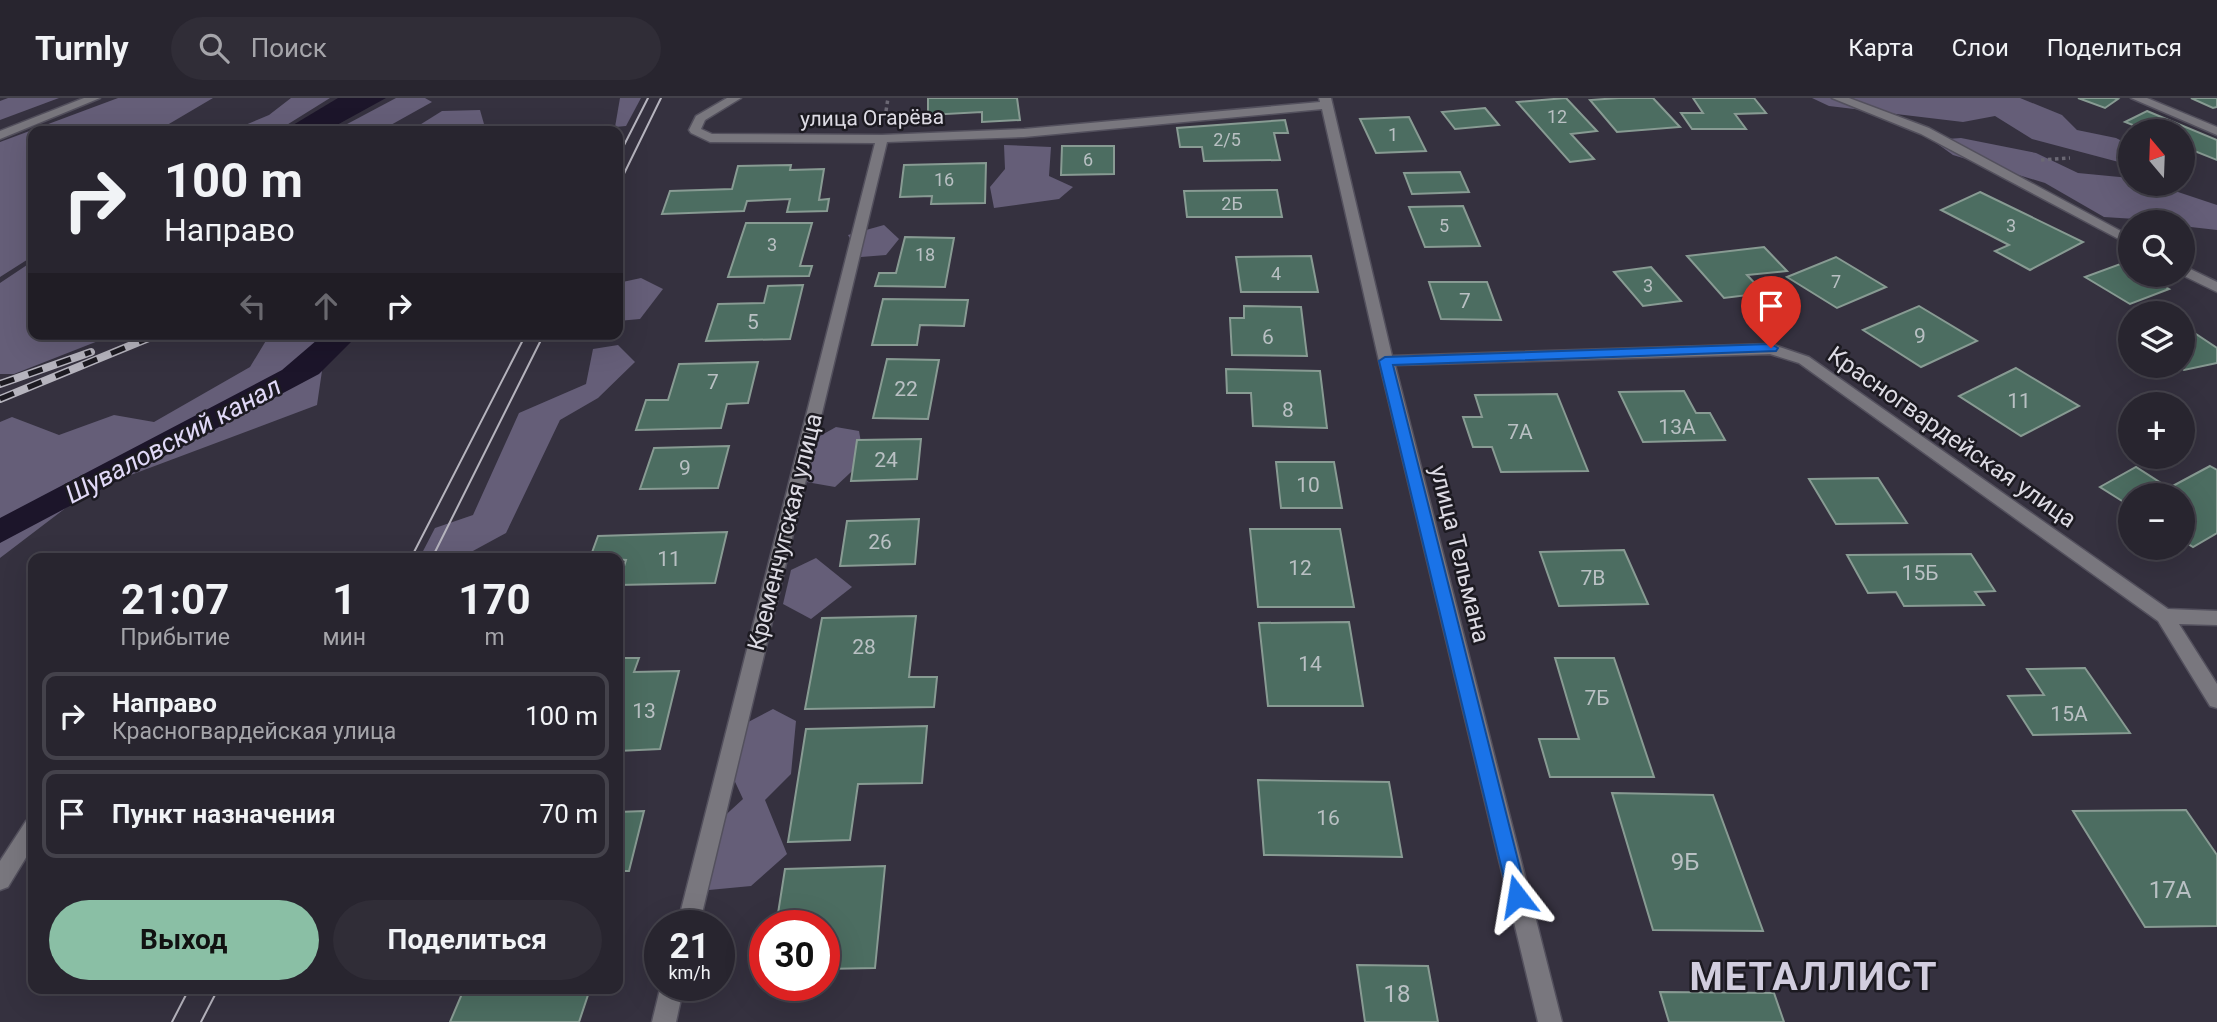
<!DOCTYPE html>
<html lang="ru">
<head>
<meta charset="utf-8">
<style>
	body { margin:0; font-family:Roboto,sans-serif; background:#302d37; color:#f1f3f6; height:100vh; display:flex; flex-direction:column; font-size:26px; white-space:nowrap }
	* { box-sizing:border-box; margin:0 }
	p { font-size:23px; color:#a5a5aa }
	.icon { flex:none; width:38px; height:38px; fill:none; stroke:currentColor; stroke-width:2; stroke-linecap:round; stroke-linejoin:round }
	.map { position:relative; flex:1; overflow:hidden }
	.drawer { position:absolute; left:28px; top:455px; width:595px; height:441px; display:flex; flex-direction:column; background:#28252f; border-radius:14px; box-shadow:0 7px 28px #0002,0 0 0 2px #44424b }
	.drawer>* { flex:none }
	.guide { position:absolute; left:28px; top:28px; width:595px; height:214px; border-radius:14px; box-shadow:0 7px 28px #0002,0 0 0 2px #44424b; background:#28252f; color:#f1f3f6; overflow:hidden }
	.needle { width:46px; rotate:341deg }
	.controls { position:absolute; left:2118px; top:21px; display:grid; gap:14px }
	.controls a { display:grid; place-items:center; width:77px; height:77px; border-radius:50%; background:#28252f; box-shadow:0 7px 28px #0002,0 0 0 2px #44424b; font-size:35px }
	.speed { position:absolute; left:644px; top:812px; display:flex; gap:14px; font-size:35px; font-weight:700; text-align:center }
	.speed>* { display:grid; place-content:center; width:91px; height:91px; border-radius:50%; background:#28252f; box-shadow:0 7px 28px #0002,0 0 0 2px #44424b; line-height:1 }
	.speed small { font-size:18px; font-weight:400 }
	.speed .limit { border:10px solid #d22; background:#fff; color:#111 }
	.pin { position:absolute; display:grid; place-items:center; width:60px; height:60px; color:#fff; margin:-72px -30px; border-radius:50% 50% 50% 0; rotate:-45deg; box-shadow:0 0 7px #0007 }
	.pin .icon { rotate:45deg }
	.me { position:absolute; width:77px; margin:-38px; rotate:346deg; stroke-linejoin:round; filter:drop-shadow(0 0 5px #0008) }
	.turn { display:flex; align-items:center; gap:24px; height:147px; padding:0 21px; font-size:32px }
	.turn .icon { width:91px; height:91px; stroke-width:2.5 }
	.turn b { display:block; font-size:49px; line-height:60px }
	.lanes { display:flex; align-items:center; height:66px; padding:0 21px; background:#0003; justify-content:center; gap:35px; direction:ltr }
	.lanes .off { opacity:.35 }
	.eta { display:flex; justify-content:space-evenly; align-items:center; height:119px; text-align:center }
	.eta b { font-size:42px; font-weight:700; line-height:49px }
	.action { display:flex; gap:14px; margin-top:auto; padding:14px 21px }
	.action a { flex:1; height:80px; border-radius:42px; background:#8abfa5; color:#111; font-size:28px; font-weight:700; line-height:80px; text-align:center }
	.action a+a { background:#302d37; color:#f1f3f6 }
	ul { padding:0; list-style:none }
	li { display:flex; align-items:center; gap:21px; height:88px; margin:0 14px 10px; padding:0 7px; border:4px solid #44424b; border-radius:14px }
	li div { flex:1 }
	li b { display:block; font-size:26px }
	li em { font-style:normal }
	header { display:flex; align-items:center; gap:42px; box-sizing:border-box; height:98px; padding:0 35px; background:#28252f; border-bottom:2px solid #44424b }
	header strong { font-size:33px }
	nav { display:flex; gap:38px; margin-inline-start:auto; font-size:24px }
	.search { width:490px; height:63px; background:#302d37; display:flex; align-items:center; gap:18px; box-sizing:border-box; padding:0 24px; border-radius:38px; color:#a5a5aa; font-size:26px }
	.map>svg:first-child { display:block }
</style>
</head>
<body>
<header>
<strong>Turnly</strong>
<div class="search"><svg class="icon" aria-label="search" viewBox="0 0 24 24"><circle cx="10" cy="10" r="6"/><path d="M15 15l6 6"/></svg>Поиск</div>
<nav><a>Карта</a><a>Слои</a><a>Поделиться</a></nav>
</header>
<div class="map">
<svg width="2217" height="924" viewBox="0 0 2217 924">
	<rect width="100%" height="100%" fill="#35313f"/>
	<g fill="#655e78">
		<polygon points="8,0 59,0 0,22 0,3"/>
		<polygon points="118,0 213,0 157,33 33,33 33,158 0,179 0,44"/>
		<polygon points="291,0 330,0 277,33 231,33 269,17"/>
		<polygon points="396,0 425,0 432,4 380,33 334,33"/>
		<polygon points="620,0 641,0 626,28 615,29"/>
		<polygon points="1812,0 2020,0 2062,17 2077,32 2116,40 2130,47 2130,67 2032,41 1995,18 1963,24 1829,8"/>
		<polygon points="480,12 486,33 410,33 442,13"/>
		<polygon points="1961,40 2036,55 2078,75 2130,80 2130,86 2154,86 2217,107 2217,132 2182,128 2182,124 2104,119 2045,85 1953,57 1932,42"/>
		<polygon points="1004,47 1051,49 1049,78 1073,89 1059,101 994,110 990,89 1005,71"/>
		<polygon points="884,127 899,141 886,157 861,159 848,137"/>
		<polygon points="33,163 33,236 116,236 14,276 0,276 0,185"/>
		<polygon points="641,180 663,191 640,221 618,223 618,185"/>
		<polygon points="270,236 358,236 323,266 317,307 88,393 0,460 0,324 12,319 59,337 114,317 154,324 250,269"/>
		<polygon points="618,247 635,264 598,300 560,322 506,435 460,460 421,457 435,430 473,417 519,315 586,286 593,251"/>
		<polygon points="836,329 859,333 864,362 835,389 795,382 802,348"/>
		<polygon points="816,460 852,489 811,521 783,506 791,472"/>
		<polygon points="773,611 796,623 791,676 765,702 787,756 751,788 709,792 706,735 743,701 724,660 733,632"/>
	</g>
	<g fill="#1c152a">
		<polygon points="338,0 386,0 326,33 283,33"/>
		<polygon points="324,236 359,236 319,276 0,445 0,420 282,272"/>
	</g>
	<g fill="#4c6d61" stroke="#889b93" stroke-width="2">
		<polygon points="928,0 1017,0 1020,22 982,24 982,14 928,17"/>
		<polygon points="1566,0 1597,33 1571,36 1594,61 1570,64 1517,4"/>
		<polygon points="1619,0 1653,0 1680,29 1617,34 1590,2"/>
		<polygon points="1693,0 1754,0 1766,15 1735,16 1746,31 1692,31 1681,15 1703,15"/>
		<polygon points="2078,0 2114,0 2118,1 2105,10"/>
		<polygon points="2191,0 2217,0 2217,9 2213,10"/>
		<polygon points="1485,10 1499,27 1455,31 1442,14"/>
		<polygon points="2147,13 2217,42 2217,62 2182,48 2182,33 2148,33 2125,24"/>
		<polygon points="1409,19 1426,53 1376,55 1360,21"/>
		<polygon points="1285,22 1288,35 1274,35 1280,62 1204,63 1202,49 1180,49 1177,30"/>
		<polygon points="1062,48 1114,48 1114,76 1061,77"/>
		<polygon points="986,65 985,105 931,106 932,98 900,99 904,67"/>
		<polygon points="791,67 790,72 824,71 819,102 829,101 827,113 787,114 790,101 747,103 744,113 662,116 670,93 732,91 738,68"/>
		<polygon points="1460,74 1469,94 1412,96 1404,75"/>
		<polygon points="1277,92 1282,119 1187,119 1184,93"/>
		<polygon points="1980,94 2083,144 2030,172 1995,153 2009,147 1941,112"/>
		<polygon points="1463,108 1480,148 1425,149 1409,109"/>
		<polygon points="746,125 812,125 800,168 812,168 809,178 728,179"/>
		<polygon points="905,139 954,140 945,189 875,188 879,175 896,175"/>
		<polygon points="1764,149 1787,173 1747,177 1764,195 1724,200 1687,158"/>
		<polygon points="1311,158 1318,194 1241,194 1236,159"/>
		<polygon points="1836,159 1886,189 1837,210 1787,179"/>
		<polygon points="2123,165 2130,169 2130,177 2144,177 2169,191 2130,206 2085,179"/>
		<polygon points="1651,169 1681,203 1643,208 1614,174"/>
		<polygon points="1429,184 1487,184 1501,222 1441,221"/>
		<polygon points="803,187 790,241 706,243 718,206 764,205 768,188"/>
		<polygon points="883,201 968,202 964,228 920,227 917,247 872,247"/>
		<polygon points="1244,208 1301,209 1307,258 1232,257 1230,220 1244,220"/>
		<polygon points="1919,208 1977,243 1921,269 1863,232"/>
		<polygon points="2190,232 2217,250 2217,265 2184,272 2178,268 2182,268 2182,234"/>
		<polygon points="887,261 939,262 928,321 873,320"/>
		<polygon points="758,264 748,305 727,306 721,330 636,332 646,302 668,302 679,266"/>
		<polygon points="2016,270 2079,308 2021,338 1959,298"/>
		<polygon points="1226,271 1320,273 1327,330 1253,328 1251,295 1227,295"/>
		<polygon points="1684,293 1696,315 1710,315 1725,342 1643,344 1619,294"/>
		<polygon points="1557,296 1588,373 1501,374 1492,349 1473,349 1463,319 1482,319 1475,297"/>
		<polygon points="921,341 917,381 851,383 857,342"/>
		<polygon points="729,348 718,390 640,391 654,350"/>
		<polygon points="1276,364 1334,364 1342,410 1281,410"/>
		<polygon points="2210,368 2217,372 2217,435 2193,449 2182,442 2182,397 2130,397 2130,408 2100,389 2136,369 2169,390"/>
		<polygon points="1878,380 1907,425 1836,426 1809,381"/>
		<polygon points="919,421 915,466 840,468 847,423"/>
		<polygon points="1250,431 1340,431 1354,509 1258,509"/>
		<polygon points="727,434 715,485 618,487 626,462 590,460 598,438"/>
		<polygon points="1624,452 1648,506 1559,508 1540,454"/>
		<polygon points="1971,456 1995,493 1975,494 1984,507 1904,508 1896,494 1868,495 1847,457"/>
		<polygon points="916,518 909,579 937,579 934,609 805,611 822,520"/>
		<polygon points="1349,524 1363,608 1268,608 1259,525"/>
		<polygon points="618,560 639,560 634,574 679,573 660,651 618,653"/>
		<polygon points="1555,560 1614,560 1654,679 1550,679 1539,641 1579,641"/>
		<polygon points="2085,570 2130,635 2033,637 2008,598 2044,597 2027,571"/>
		<polygon points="927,628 922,685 858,686 850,742 788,744 806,631"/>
		<polygon points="1258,682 1389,684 1402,759 1264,757"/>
		<polygon points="1612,695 1713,697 1763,833 1653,832"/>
		<polygon points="2186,712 2217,757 2217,828 2145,829 2073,713"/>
		<polygon points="644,713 629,773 618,773 618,714"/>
		<polygon points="885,768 875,870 824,871 824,828 776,828 785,771"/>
		<polygon points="1357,867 1428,868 1438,924 1365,924"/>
		<polygon points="464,891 590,891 579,924 450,924"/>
		<polygon points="1660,894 1774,895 1784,924 1669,924"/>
	</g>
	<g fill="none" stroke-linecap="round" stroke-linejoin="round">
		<g stroke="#53505d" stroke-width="3">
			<g id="minor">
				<polygon points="84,0 100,0 0,41 0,33"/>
				<polygon points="727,0 741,0 705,22 701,31 712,36 882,37 1024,31 1320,4 1319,0 1331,0 1392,258 1771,246 1809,259 2168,511 2217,513 2217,527 2179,526 2217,586 2217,610 2210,608 2158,523 1799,265 1770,256 1395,267 1562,924 1538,924 1379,263 1322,11 1024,39 887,44 699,828 677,828 875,45 710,44 691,35 689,32 696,18"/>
				<polygon points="1832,0 1849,0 1929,30 2130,138 2130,147 1921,36"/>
				<polygon points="2131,0 2147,0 2217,29 2217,37"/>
				<polygon points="2182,167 2217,184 2217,194 2182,177"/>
				<polygon points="33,721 33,748 8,789 0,792 0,763 26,723"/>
				<polygon points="661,887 684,887 676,924 652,924"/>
			</g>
		</g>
		<g stroke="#6b6874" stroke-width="3.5" stroke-dasharray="3.5 3.5" stroke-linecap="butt">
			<polyline points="886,13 888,0"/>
			<polyline points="2041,62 2070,60"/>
		</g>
		<use href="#minor" fill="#79777e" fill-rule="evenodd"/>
		<g stroke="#b6b4be" stroke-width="2">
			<polyline points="618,59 648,0"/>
			<polyline points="618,88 661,0"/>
			<polyline points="411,460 526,236"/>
			<polyline points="432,460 544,236"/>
			<polyline points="172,924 189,891"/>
			<polyline points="201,924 218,891"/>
		</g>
		<g stroke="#b6b4be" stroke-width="5">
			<g id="rail-far1">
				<polyline points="618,44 621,42"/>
				<polyline points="152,239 159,236"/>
			</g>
		</g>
		<g stroke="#b6b4be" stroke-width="8">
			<g id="rail">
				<polyline points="0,286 91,254"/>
				<polyline points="0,301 156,237"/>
			</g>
		</g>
		<use href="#rail-far1" stroke="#1c1a21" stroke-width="3.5" stroke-dasharray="11" stroke-linecap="butt"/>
		<use href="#rail" stroke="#1c1a21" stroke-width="5" stroke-dasharray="15" stroke-linecap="butt"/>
	</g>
	<polygon fill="#1a73e8" stroke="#114b97" stroke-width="2" points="1771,246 1778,250 1776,253 1393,267 1527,798 1524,805 1517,808 1510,805 1379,263 1385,259"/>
	<g text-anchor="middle" stroke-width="5" stroke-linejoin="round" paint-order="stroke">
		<g font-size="18" fill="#b9c0c3">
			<text x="1557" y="25">12</text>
			<text x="1393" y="43">1</text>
			<text x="1227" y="48">2/5</text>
			<text x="1088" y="68">6</text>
			<text x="944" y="88">16</text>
			<text x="1232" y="112">2Б</text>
			<text x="1444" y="134">5</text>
			<text x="2011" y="134">3</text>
			<text x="772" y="153">3</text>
			<text x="925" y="163">18</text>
			<text x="1276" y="182">4</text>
			<text x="1836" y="190">7</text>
			<text x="1648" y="194">3</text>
		</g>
		<g font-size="21" fill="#dddbe4" stroke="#1c1a21">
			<text transform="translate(872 20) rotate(-1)" y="7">улица Огарёва</text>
		</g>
		<g font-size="21" fill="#b9c0c3">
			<text x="1465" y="210">7</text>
			<text x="753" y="231">5</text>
			<text x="1920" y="245">9</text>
			<text x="1268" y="246">6</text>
			<text x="713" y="291">7</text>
			<text x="906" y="298">22</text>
			<text x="2019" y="310">11</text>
			<text x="1288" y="319">8</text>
			<text x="1677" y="336">13А</text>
			<text x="1520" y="341">7А</text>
			<text x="886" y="369">24</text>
			<text x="685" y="377">9</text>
			<text x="1308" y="394">10</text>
			<text x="880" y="451">26</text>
			<text x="669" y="468">11</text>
			<text x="1300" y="477">12</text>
			<text x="1920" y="482">15Б</text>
			<text x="1593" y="487">7В</text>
			<text x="864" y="556">28</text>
			<text x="1310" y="573">14</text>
			<text x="1597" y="607">7Б</text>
			<text x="644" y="620">13</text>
			<text x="2069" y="623">15А</text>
			<text x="1328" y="727">16</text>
		</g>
		<g font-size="24" fill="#dddbe4" stroke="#1c1a21">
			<text transform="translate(1952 339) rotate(35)" y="8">Красногвардейская улица</text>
			<text transform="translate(785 434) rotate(-76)" y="8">Кременчугская улица</text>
			<text transform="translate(1460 456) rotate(76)" y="8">улица Тельмана</text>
		</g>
		<g font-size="24" fill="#b9c0c3">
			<text x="1685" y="772">9Б</text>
			<text x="2170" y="800">17А</text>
			<text x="1397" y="904">18</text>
		</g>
		<g font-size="26" font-style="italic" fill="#e1d9f8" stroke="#1c1a21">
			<text transform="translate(173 342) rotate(-28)" y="9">Шуваловский канал</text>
		</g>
		<g font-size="38" font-weight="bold" letter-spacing="2" fill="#d1cdde" stroke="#1c1a21">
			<text x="1814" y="892">МЕТАЛЛИСТ</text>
		</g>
	</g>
</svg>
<div class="controls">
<a><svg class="needle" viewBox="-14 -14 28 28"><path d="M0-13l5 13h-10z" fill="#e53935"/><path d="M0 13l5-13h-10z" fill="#a5a5aa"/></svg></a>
<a><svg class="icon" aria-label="search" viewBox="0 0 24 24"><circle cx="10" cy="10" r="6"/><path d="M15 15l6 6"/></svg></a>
<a><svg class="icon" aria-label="layers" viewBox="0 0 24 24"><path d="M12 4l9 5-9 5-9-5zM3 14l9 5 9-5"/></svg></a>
<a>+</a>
<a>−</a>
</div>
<div class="speed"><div>21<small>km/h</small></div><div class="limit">30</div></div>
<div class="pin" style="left:1771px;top:250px;background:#d93025"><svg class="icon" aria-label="arrive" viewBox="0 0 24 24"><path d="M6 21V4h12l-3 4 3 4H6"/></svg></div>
<svg class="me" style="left:1517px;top:798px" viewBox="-20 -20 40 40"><path d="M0-17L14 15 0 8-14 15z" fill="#1a73e8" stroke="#fff" stroke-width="4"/></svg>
<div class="guide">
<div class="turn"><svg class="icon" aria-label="right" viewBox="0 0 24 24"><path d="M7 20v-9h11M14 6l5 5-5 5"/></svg><div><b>100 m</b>Направо</div></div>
<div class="lanes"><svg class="icon off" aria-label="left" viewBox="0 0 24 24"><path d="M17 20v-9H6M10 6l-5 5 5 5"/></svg><svg class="icon off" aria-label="ahead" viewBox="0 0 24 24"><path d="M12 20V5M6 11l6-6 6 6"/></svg><svg class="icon" aria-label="right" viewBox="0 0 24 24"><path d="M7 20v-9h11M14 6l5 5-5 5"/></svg></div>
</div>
<section class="drawer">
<div class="eta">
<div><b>21:07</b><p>Прибытие</p></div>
<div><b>1</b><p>мин</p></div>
<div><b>170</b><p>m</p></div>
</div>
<ul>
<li><svg class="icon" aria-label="right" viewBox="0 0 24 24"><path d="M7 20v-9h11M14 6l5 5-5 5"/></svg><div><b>Направо</b><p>Красногвардейская улица</p></div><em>100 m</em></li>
<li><svg class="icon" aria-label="arrive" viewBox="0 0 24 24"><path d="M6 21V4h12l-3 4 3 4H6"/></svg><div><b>Пункт назначения</b></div><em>70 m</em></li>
</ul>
<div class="action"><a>Выход</a><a>Поделиться</a></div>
</section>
</div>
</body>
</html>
